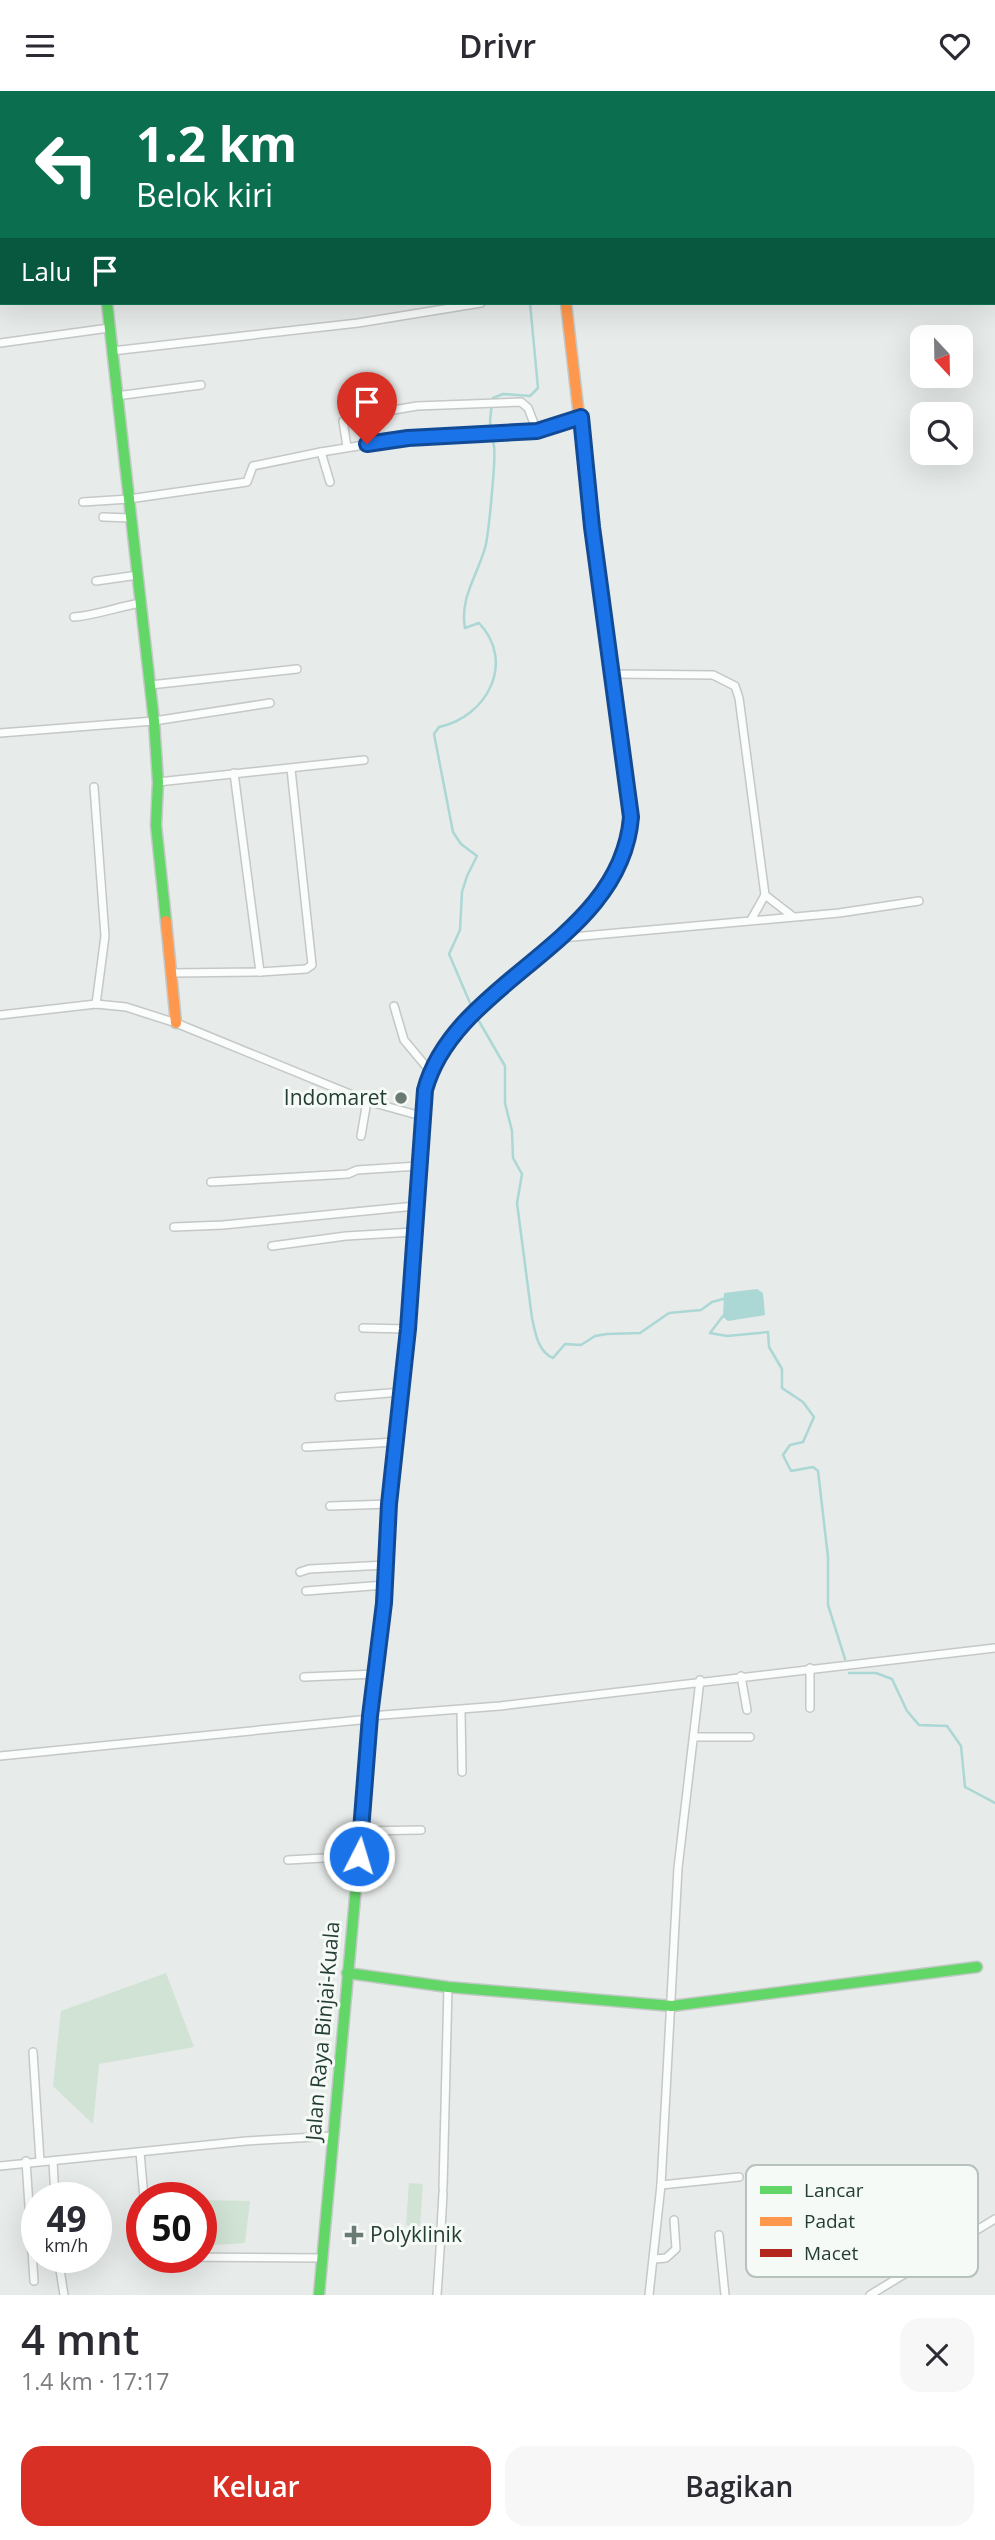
<!DOCTYPE html>
<html lang="id">
<head>
<meta charset="utf-8">
<style>
	body { margin:0; font-family:"Open Sans",sans-serif; background:#f7f7f7; color:#2b2b33; height:100vh; display:flex; flex-direction:column; font-size:26px; white-space:nowrap }
	* { box-sizing:border-box; margin:0 }
	p { font-size:23px; color:#7c7c81 }
	.icon { flex:none; width:38px; height:38px; fill:none; stroke:currentColor; stroke-width:2; stroke-linecap:round; stroke-linejoin:round }
	.map { position:relative; height:2204px; overflow:hidden }
	.sheet { display:flex; flex-direction:column; background:#fff; flex:1 }
	.sheet>* { flex:none }
	.guide { position:absolute; left:0px; top:0px; width:996px; height:214px; box-shadow:0 7px 28px #0002; background:#0b6e4f; color:#fff; overflow:hidden }
	.needle { width:46px; rotate:158deg }
	.controls { position:absolute; left:910px; top:234px; display:grid; gap:14px }
	.controls a { display:grid; place-items:center; width:63px; height:63px; border-radius:14px; background:#fff; box-shadow:0 7px 28px #0002; font-size:35px }
	.speed { position:absolute; left:21px; top:2091px; display:flex; gap:14px; font-size:35px; font-weight:700; text-align:center }
	.speed>* { display:grid; place-content:center; width:91px; height:91px; border-radius:50%; background:#fff; box-shadow:0 7px 28px #0002; line-height:1 }
	.speed small { font-size:18px; font-weight:400 }
	.speed .limit { border:10px solid #d22; background:#fff; color:#111 }
	.pin { position:absolute; display:grid; place-items:center; width:60px; height:60px; color:#fff; margin:-72px -30px; border-radius:50% 50% 50% 0; rotate:-45deg; box-shadow:0 0 7px #0007 }
	.pin .icon { rotate:45deg }
	.me { position:absolute; width:77px; margin:-38px; rotate:5deg; stroke-linejoin:round; filter:drop-shadow(0 0 5px #0008) }
	.turn { display:flex; align-items:center; gap:24px; height:147px; padding:0 21px; font-size:32px }
	.turn .icon { width:91px; height:91px; stroke-width:2.5 }
	.turn b { display:block; font-size:49px; line-height:60px }
	.then { display:flex; align-items:center; height:66px; padding:0 21px; background:#0003; gap:14px; font-size:26px }
	.round { display:grid; place-items:center; flex:none; width:74px; height:74px; border-radius:21px; background:#f7f7f7 }
	.headline { display:flex; align-items:center; justify-content:space-between; height:119px; padding:0 21px }
	h1 { font-size:42px; font-weight:600; line-height:52px }
	.cta { display:flex; gap:14px; margin-top:auto; padding:14px 21px }
	.cta a { flex:1; height:80px; border-radius:21px; background:#d93025; color:#fff; font-size:28px; font-weight:600; line-height:80px; text-align:center }
	.cta a+a { background:#f7f7f7; color:#2b2b33 }
	header { display:flex; justify-content:space-between; align-items:center; height:91px; padding:0 21px; background:#fff; font-size:32px; font-weight:600 }
	.map>svg:first-child { display:block }
</style>
</head>
<body>
<header><svg class="icon" aria-label="menu" viewBox="0 0 24 24"><path d="M4 6h16M4 12h16M4 18h16"/></svg>Drivr<svg class="icon" aria-label="heart" viewBox="0 0 24 24"><path d="M12 20l-8-8c-3-5 5-10 8-4 3-6 11-1 8 4z"/></svg></header>
<div class="map">
<svg width="995" height="2204" viewBox="0 0 995 2204">
	<rect width="100%" height="100%" fill="#e7ebe9"/>
	<g fill="#d1e3d4">
		<polygon points="166,1882 194,1956 99,1973 93,2033 53,1995 61,1920"/>
		<polygon points="409,2092 423,2093 420,2135 406,2134"/>
		<polygon points="201,2109 250,2110 245,2152 201,2155"/>
	</g>
	<polygon fill="#abd7d5" points="757,1198 763,1202 765,1224 728,1230 723,1226 724,1202"/>
	<g fill="none" stroke-linecap="round" stroke-linejoin="round">
		<g stroke="#abd7d5" stroke-width="2.5">
			<polyline points="442,0 443,2"/>
			<path d="M473 919 449 863 460 839 462 801 467 785 477 765 461 753 453 741 434 643 439 636C487 626 516 571 479 532L465 537C459 506 480 480 486 453 489 437 496 368 494 355 489 330 489 333 493 307L503 303 530 305 538 297 530 212"/>
			<path d="M476 925 505 975V1012L512 1040 513 1067 522 1083 517 1112 532 1227C535 1241 538 1261 553 1267L565 1253 581 1254 595 1245 607 1243 640 1242 669 1222 701 1219 712 1211 723 1208"/>
			<polyline points="723,1225 710,1242 727,1245 768,1241 769,1256 782,1278 782,1297 803,1311 814,1326 803,1351 790,1354 783,1364 791,1380 813,1376 818,1380 828,1466 828,1514 845,1568"/>
			<polyline points="849,1582 876,1582 892,1588 907,1620 919,1634 947,1635 961,1655 965,1696 995,1712"/>
		</g>
		<g stroke="#c4c8c6" stroke-width="10">
			<g id="street">
				<polyline points="83,0 83,2"/>
				<polyline points="0,169 2,169"/>
				<polyline points="0,252 109,237"/>
				<polyline points="112,260 358,232 481,212"/>
				<polyline points="116,305 201,294"/>
				<polyline points="347,356 343,330 347,327 417,315 521,311 528,317 537,340"/>
				<polyline points="321,361 408,347 537,340 581,326"/>
				<polyline points="83,411 129,408 247,391 253,375 321,361 330,391"/>
				<polyline points="103,426 131,427"/>
				<polyline points="96,490 138,484"/>
				<path d="M74 526C97 524 117 516 141 512"/>
				<polyline points="614,583 713,584 735,595 739,607 765,804 751,829"/>
				<polyline points="150,594 297,578"/>
				<polyline points="0,642 154,630 270,612"/>
				<polyline points="158,691 364,669"/>
				<polyline points="94,696 105,845 96,913"/>
				<polyline points="765,804 791,824"/>
				<polyline points="561,847 839,822 919,810"/>
				<polyline points="260,881 306,878 312,874 291,678"/>
				<polyline points="172,882 260,881 234,682"/>
				<polyline points="394,915 404,949 430,980"/>
				<polyline points="0,924 96,913 126,916 176,932 367,1010 421,1025"/>
				<polyline points="361,1045 367,1010"/>
				<polyline points="211,1091 348,1083 357,1079 418,1075"/>
				<polyline points="174,1136 223,1134 415,1115"/>
				<polyline points="272,1155 346,1145 414,1141"/>
				<polyline points="363,1237 408,1238"/>
				<polyline points="339,1306 402,1301"/>
				<polyline points="306,1356 396,1351"/>
				<polyline points="330,1415 389,1413"/>
				<polyline points="300,1481 309,1478 386,1474"/>
				<polyline points="306,1500 385,1494"/>
				<polyline points="810,1577 810,1617"/>
				<polyline points="741,1585 747,1619"/>
				<polyline points="304,1586 376,1583"/>
				<polyline points="461,1619 462,1681"/>
				<polyline points="370,1625 500,1615 995,1557"/>
				<polyline points="694,1646 750,1646"/>
				<polyline points="0,1665 370,1628"/>
				<polyline points="361,1740 421,1739"/>
				<polyline points="288,1769 359,1765"/>
				<polyline points="33,1961 40,2070"/>
				<polyline points="140,2061 144,2107"/>
				<polyline points="26,2070 34,2190"/>
				<polyline points="53,2070 55,2107"/>
				<polyline points="0,2075 246,2050 333,2045"/>
				<polyline points="661,2094 739,2086"/>
				<polyline points="443,2097 448,1896"/>
				<polyline points="441,2138 443,2102"/>
				<polyline points="719,2144 725,2204"/>
				<polyline points="58,2166 64,2204"/>
				<polyline points="155,2166 323,2167"/>
				<polyline points="655,2168 666,2167 676,2158 674,2129"/>
				<polyline points="437,2204 441,2144"/>
				<polyline points="649,2204 661,2094 678,1777 700,1589"/>
				<polyline points="870,2204 995,2128"/>
			</g>
		</g>
		<g stroke="#c3c9c6" stroke-width="13">
			<g id="fast">
				<polyline points="538,0 538,2"/>
				<polyline points="107,212 154,630 158,691 156,734 166,830"/>
				<path d="M422 1047C423 1032 421 1014 425 999 448 910 551 875 600 805 617 780 624 755 631 726L593 447"/>
				<polyline points="347,1882 448,1896 672,1915 977,1876"/>
				<polyline points="319,2204 399,1321"/>
			</g>
		</g>
		<g stroke="#c3c9c6" stroke-width="13">
			<g id="slow">
				<polyline points="566,212 593,447"/>
				<polyline points="166,830 176,932"/>
			</g>
		</g>
		<g stroke="#c3c9c6" stroke-width="13">
			<polyline id="jam" points="399,1321 422,1047"/>
		</g>
		<use href="#street" stroke="#fbfcfc" stroke-width="7"/>
		<use href="#fast" stroke="#63d668" stroke-width="10"/>
		<use href="#slow" stroke="#ff974d" stroke-width="10"/>
		<use href="#jam" stroke="#b3261e" stroke-width="10"/>
	</g>
	<g fill="none" stroke-linecap="round" stroke-linejoin="round">
		<g stroke="#114b97" stroke-width="18">
			<path id="route" d="M359 1765 370 1625 384 1512 389 1413 408 1238 425 999C455 888 621 852 631 726L592 436 581 326 537 340 408 347 367 353"/>
		</g>
		<use href="#route" stroke="#1a73e8" stroke-width="12"/>
	</g>
	<g fill="#697b73" stroke="#f5faf7" stroke-width="2.5">
		<circle cx="401" cy="1007" r="7"/>
		<path d="M350.5 2133.5h7v7h7v7h-7v7h-7v-7h-7v-7h7z"/>
	</g>
	<g text-anchor="middle" stroke-width="6" stroke-linejoin="round" paint-order="stroke">
		<g font-size="21" fill="#253e33" stroke="#f5faf7" text-anchor="end">
			<text x="387" y="1014">Indomaret</text>
			<text x="370" y="2151" text-anchor="start">Polyklinik</text>
		</g>
		<g font-size="21" fill="#253e33" stroke="#f5faf7">
			<text transform="translate(323 1940) rotate(-85)" y="7">Jalan Raya Binjai-Kuala</text>
		</g>
	</g>
	<rect x="746" y="2074" width="232" height="112" rx="10" fill="#f5faf7" stroke="#b7c2bc" stroke-width="2"/>
	<rect x="760" y="2095" width="32" height="8" fill="#63d668"/>
	<rect x="760" y="2126" width="32" height="9" fill="#ff974d"/>
	<rect x="760" y="2158" width="32" height="8" fill="#b3261e"/>
	<g font-size="19" fill="#253e33">
		<text x="804" y="2106">Lancar</text>
		<text x="804" y="2137">Padat</text>
		<text x="804" y="2169">Macet</text>
	</g>
</svg>
<div class="controls">
<a><svg class="needle" viewBox="-14 -14 28 28"><path d="M0-13l5 13h-10z" fill="#e53935"/><path d="M0 13l5-13h-10z" fill="#7c7c81"/></svg></a>
<a><svg class="icon" aria-label="search" viewBox="0 0 24 24"><circle cx="10" cy="10" r="6"/><path d="M15 15l6 6"/></svg></a>
</div>
<div class="speed"><div>49<small>km/h</small></div><div class="limit">50</div></div>
<div class="pin" style="left:367px;top:353px;background:#d93025"><svg class="icon" aria-label="arrive" viewBox="0 0 24 24"><path d="M6 21V4h12l-3 4 3 4H6"/></svg></div>
<svg class="me" style="left:359px;top:1765px" viewBox="-20 -20 40 40"><circle r="17" fill="#1a73e8" stroke="#fff" stroke-width="3"/><path d="M0-11L8 9 0 5-8 9z" fill="#fff"/></svg>
<div class="guide">
<div class="turn"><svg class="icon" aria-label="left" viewBox="0 0 24 24"><path d="M17 20v-9H6M10 6l-5 5 5 5"/></svg><div><b>1.2 km</b>Belok kiri</div></div>
<div class="then">Lalu<svg class="icon" aria-label="arrive" viewBox="0 0 24 24"><path d="M6 21V4h12l-3 4 3 4H6"/></svg></div>
</div>
</div>
<section class="sheet">
<div class="headline"><div><h1>4 mnt</h1><p>1.4 km · 17:17</p></div><a class="round"><svg class="icon" aria-label="close" viewBox="0 0 24 24"><path d="M6 6l12 12M18 6L6 18"/></svg></a></div>
<div class="cta"><a>Keluar</a><a>Bagikan</a></div>
</section>
</body>
</html>
